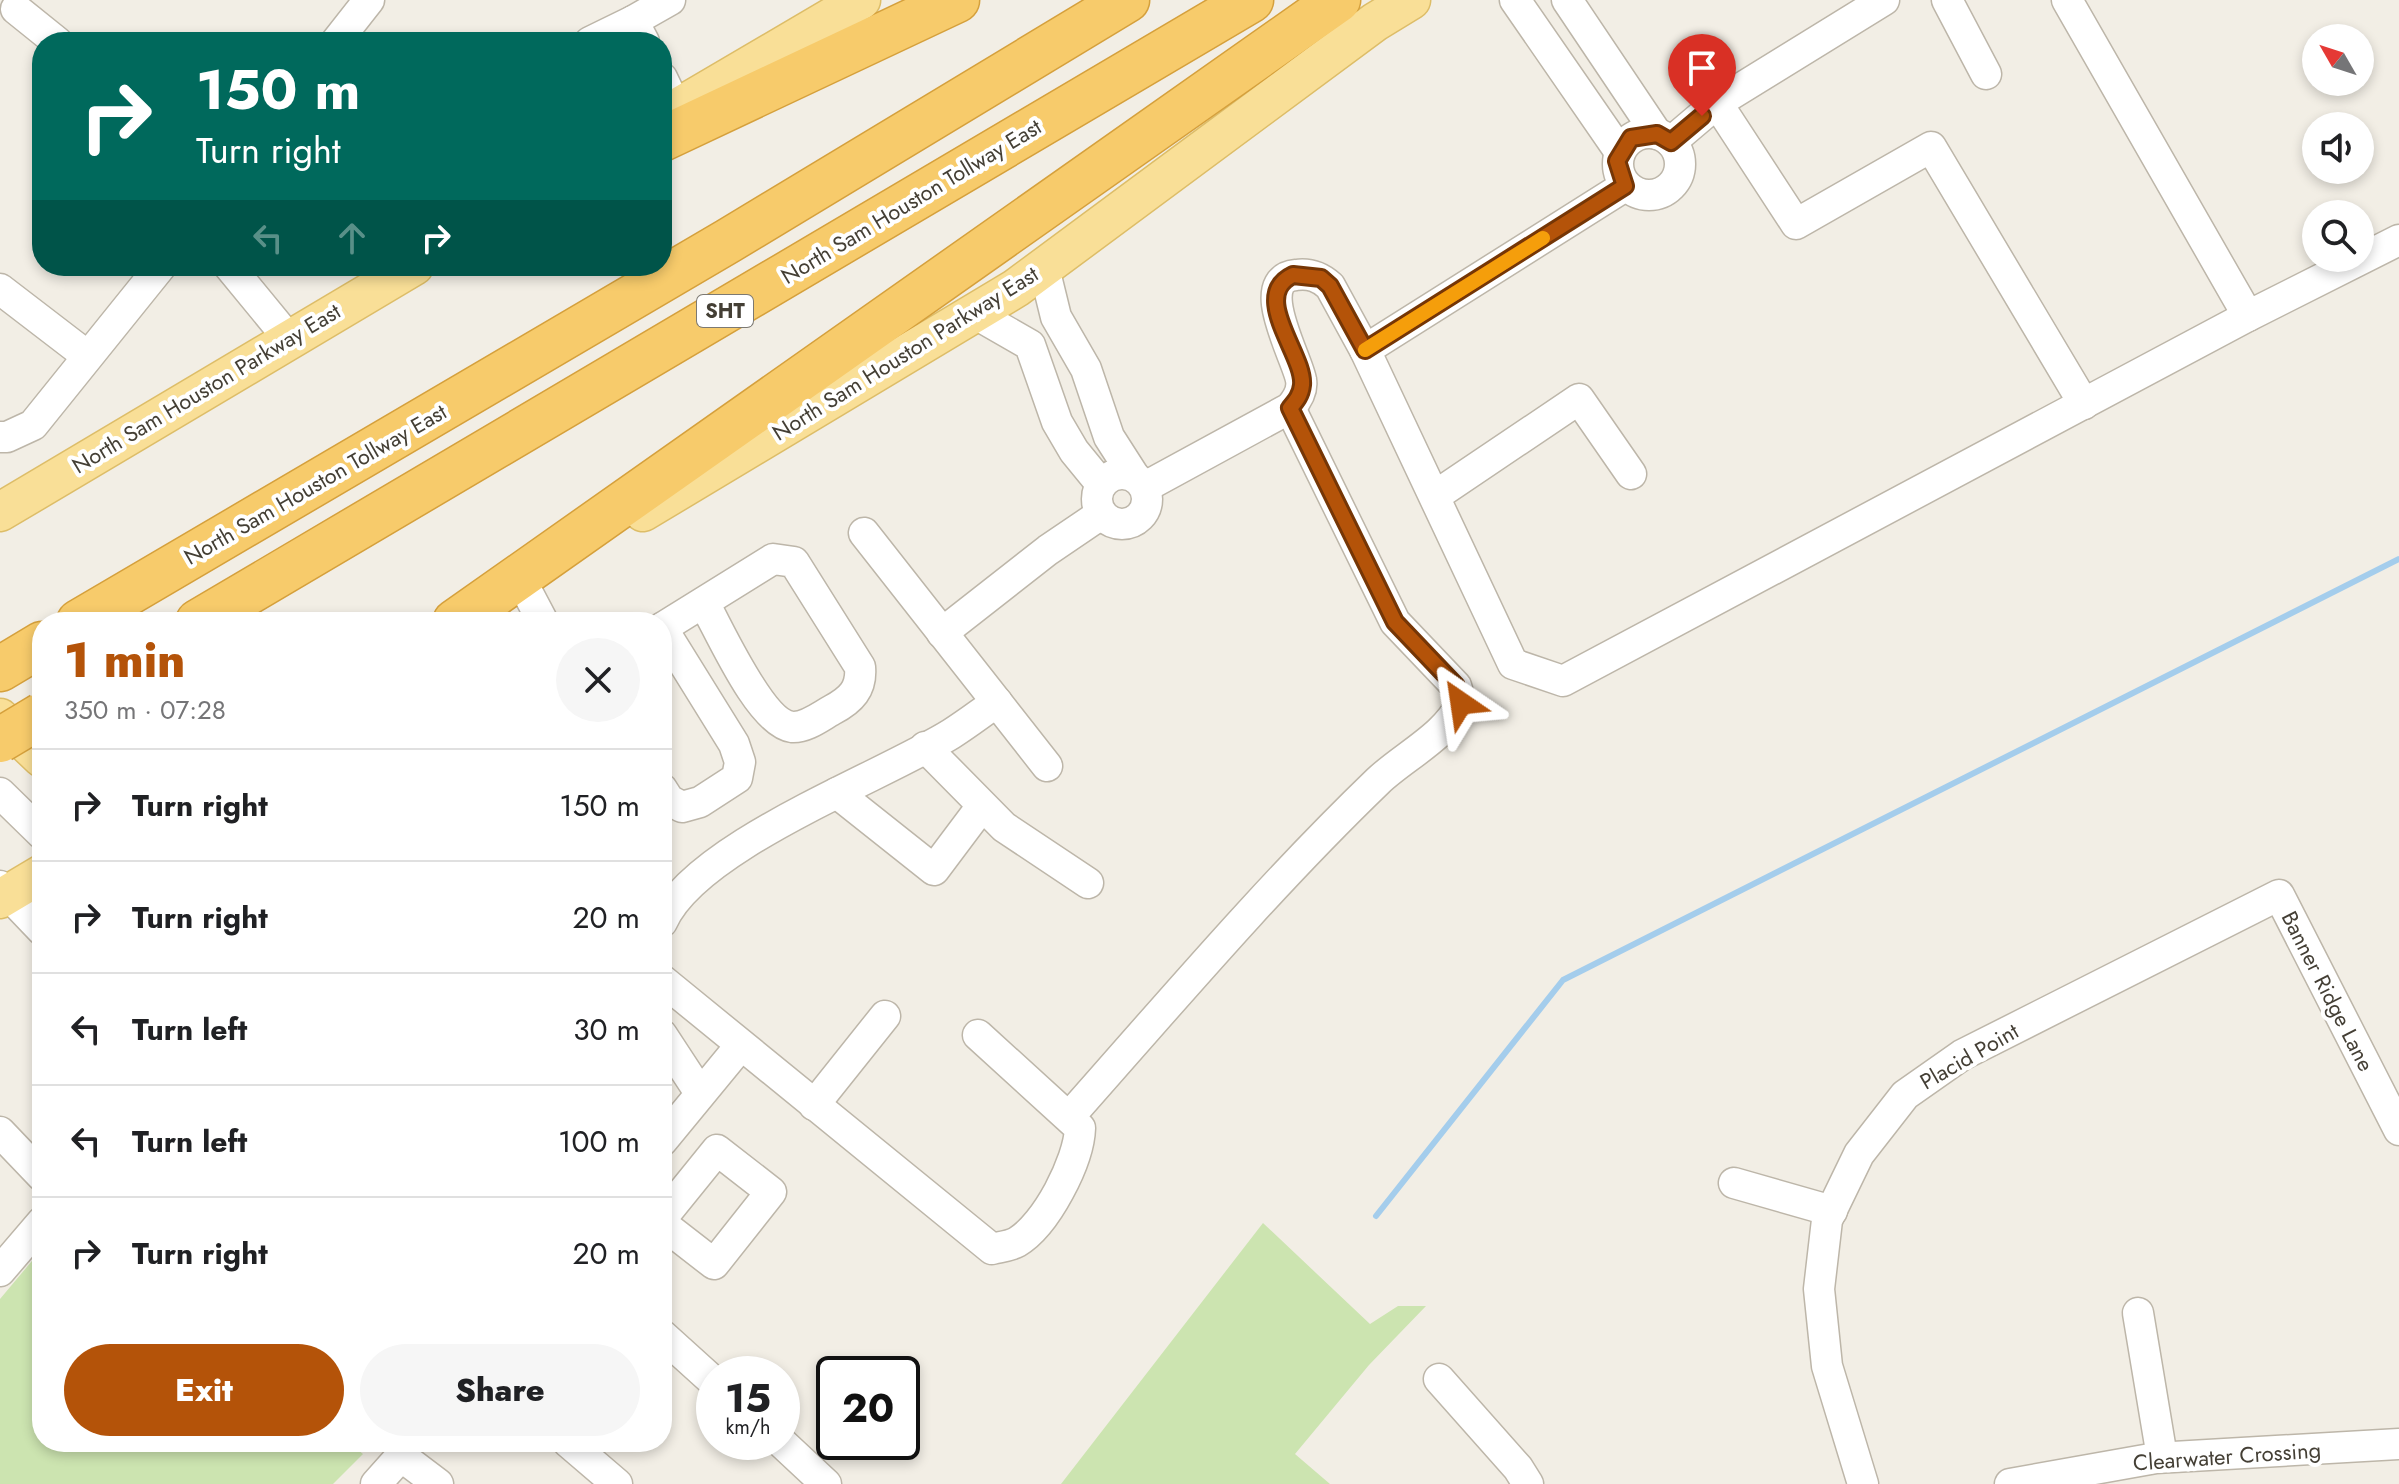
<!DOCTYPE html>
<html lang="en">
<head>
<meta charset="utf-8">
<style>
	body { margin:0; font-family:Jost,sans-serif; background:#f6f6f6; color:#202124; height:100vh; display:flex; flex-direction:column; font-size:30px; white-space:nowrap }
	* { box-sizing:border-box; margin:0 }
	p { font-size:26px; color:#757577 }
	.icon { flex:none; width:44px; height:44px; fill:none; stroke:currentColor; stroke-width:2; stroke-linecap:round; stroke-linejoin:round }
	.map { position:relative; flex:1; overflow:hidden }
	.drawer { position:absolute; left:32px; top:612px; width:640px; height:840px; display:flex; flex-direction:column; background:#fff; border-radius:32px; box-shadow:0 4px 12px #0003 }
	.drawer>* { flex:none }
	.guide { position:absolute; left:32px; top:32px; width:640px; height:244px; border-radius:32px; box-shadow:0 4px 12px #0003; background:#00695c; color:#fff; overflow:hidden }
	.needle { width:52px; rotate:309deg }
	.controls { position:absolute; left:2302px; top:24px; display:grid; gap:16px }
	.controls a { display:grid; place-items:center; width:72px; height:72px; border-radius:50%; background:#fff; box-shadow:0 4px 12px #0003; font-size:40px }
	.speed { position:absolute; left:696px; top:1356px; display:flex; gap:16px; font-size:40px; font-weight:700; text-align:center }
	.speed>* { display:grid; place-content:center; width:104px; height:104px; border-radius:50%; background:#fff; box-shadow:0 4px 12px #0003; line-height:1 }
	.speed small { font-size:20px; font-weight:400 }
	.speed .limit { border:4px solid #111; border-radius:12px; background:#fff; color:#111 }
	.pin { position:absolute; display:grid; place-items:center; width:68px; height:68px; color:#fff; margin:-82px -34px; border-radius:50% 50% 50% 0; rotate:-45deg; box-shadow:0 0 8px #0007 }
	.pin .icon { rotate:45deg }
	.me { position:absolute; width:88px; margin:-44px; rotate:328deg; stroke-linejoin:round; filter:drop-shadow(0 0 6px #0008) }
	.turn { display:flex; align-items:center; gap:28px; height:168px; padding:0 32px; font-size:36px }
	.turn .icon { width:104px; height:104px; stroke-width:2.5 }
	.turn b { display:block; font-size:56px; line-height:68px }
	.lanes { display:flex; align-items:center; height:76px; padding:0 32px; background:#0003; justify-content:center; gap:40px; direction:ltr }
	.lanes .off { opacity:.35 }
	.round { display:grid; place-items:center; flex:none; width:84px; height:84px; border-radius:42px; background:#f6f6f6 }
	.overview { display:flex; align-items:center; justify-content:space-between; height:136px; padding:0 32px }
	h1 { font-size:48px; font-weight:800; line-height:60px; color:#b45309 }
	.button { display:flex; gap:16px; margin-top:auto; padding:16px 32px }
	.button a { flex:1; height:92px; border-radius:48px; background:#b45309; color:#fff; font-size:32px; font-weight:800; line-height:92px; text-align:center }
	.button a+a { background:#f6f6f6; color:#202124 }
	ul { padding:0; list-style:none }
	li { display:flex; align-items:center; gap:24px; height:112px; padding:0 32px; border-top:2px solid #e0e0e0 }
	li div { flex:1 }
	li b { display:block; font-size:30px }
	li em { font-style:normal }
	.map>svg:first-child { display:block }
</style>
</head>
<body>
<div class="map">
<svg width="2399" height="1484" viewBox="0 0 2399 1484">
	<rect width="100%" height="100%" fill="#f2eee5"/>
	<g fill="#cce4b0">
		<polygon points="1263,1223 1370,1324 1398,1306 1426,1306 1369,1365 1295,1454 1330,1484 1061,1484"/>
		<polygon points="42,1249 42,1442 348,1442 363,1454 333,1484 0,1484 0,1299"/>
	</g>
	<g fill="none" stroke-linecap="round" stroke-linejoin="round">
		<polyline stroke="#a4cdec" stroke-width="6" points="1376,1216 1563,980 2399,559"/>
		<g stroke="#bdb6a9" stroke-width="33">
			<g id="minor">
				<polyline points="1515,0 1620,152"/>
				<polyline points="1567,0 1657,134"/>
				<polyline points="1947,0 1986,74"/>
				<polyline points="2067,0 2248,316 2399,240"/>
				<polyline points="16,9 57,42"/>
				<polyline points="336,42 369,0"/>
				<polyline points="590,42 633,21"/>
				<polyline points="644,42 633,21 670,0"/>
				<polyline points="662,78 685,126"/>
				<polyline points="1717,103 1884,0"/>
				<circle cx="1649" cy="164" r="31"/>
				<polyline points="1671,142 1717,103 1796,224 1931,147 2084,404"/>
				<polyline points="1625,186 1365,350 1513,664 1563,681 2248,316"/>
				<polyline points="229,266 289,339"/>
				<polyline points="1044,268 1056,317 1086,369 1109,437 1134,476"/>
				<polyline points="0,289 86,355"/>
				<polyline points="974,313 1030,345 1057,422 1074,451 1101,484"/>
				<polyline points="0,437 7,437 33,425 161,266"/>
				<circle cx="1122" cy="499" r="25"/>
				<path d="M1145 487 1290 408C1297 400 1303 391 1301 380 1298 359 1251 279 1296 275 1310 273 1320 277 1330 286L1365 350"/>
				<polyline points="1435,496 1579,399 1631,474"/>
				<polyline points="864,533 1047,766"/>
				<polyline points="523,584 543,622"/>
				<path d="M662 628 773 559 794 562 860 667C862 689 851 700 832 710 821 716 806 728 792 727 760 723 720 631 704 603"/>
				<polyline points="662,628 734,744 740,762 737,778 700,802 682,807 669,800 662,789"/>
				<polyline points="942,633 1048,550 1101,514"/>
				<polyline points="925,747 1004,827 1088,883"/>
				<polyline points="0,793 42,834"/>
				<polyline points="837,793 934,870 982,806"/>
				<polyline points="0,886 42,930"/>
				<path d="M662 922C695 846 880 778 951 734 967 724 981 713 997 702"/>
				<path d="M662 980 992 1249C999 1247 1010 1246 1017 1242 1046 1225 1079 1161 1080 1128L978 1035"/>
				<polyline points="662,1035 700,1093"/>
				<polyline points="814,1105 885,1016"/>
				<path d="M1069 1117C1170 1003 1268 887 1378 781 1403 757 1448 735 1461 703L1456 686 1395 622 1290 408"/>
				<polyline points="0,1132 42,1176"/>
				<polyline points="662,1141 741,1045"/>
				<polygon points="717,1150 771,1192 714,1264 665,1226 666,1213"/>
				<polyline points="1734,1183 1832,1211"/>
				<polyline points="0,1271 42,1222"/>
				<polyline points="2138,1313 2162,1457"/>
				<polyline points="662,1335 714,1382"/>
				<polyline points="1439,1379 1518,1468 1528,1484"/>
				<polyline points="568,1442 617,1484"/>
				<polyline points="781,1442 826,1484"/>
				<polyline points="376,1484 401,1456 438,1484"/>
				<polyline points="1863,1484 1827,1366 1819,1289 1827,1220 1859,1154 1905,1095 1962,1055 2279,895 2399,1130"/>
				<polyline points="2010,1484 2156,1458 2399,1444"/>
			</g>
		</g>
		<g stroke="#ddbd68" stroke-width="41">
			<g id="major">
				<polyline points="662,117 861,0"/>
				<polyline points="0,512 414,266"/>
				<polyline points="643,512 1016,288 1375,22 1411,0"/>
				<polyline points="0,718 42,758"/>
				<polyline points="0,899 42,874"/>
			</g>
		</g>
		<g stroke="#d5a03c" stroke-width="47">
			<g id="highway">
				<polyline points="662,139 957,0"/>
				<polyline points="79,622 728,241 1127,0"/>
				<polyline points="198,622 1251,0"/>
				<polyline points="455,622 1338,0"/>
				<polyline points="0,669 42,644"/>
			</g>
		</g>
		<use href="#minor" stroke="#fff" stroke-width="30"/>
		<use href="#major" stroke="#f9df97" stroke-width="38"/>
		<use href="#highway" stroke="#f7cb6b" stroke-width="44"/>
		<g stroke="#d5a03c" stroke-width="47" stroke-linecap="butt">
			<polyline id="highway-bridge" points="0,740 42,715"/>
		</g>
		<use href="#highway-bridge" stroke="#f7cb6b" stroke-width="44"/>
	</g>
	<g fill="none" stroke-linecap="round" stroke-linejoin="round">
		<g stroke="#753606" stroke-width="20">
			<path id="route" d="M1461 703 1456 686 1395 622 1290 408C1296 401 1301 395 1302 385 1305 355 1249 296 1293 275L1321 278 1330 286 1365 350 1625 186 1617 161 1631 138 1657 134 1671 142 1702 116"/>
		</g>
		<use href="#route" stroke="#b45309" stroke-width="14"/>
		<polyline stroke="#f59e0b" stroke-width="14" points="1365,350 1543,238"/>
	</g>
	<g text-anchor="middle" stroke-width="8" stroke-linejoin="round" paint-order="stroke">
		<rect fill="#fff" stroke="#7c7972" stroke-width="2" x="697" y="295" width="56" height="32" rx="6"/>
		<g font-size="20" font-weight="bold" fill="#443f35">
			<text x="725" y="318">SHT</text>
		</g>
		<g font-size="22" fill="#443f35" stroke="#fff">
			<text transform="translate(911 201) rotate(-31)" y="8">North Sam Houston Tollway East</text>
			<text transform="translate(905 353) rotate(-32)" y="8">North Sam Houston Parkway East</text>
			<text transform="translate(206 388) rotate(-31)" y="8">North Sam Houston Parkway East</text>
			<text transform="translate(315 484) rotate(-30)" y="8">North Sam Houston Tollway East</text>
			<text transform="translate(2328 991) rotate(63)" y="8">Banner Ridge Lane</text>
			<text transform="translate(1969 1056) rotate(-30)" y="8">Placid Point</text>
			<text transform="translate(2227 1456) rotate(-4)" y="8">Clearwater Crossing</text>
		</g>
	</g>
</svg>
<div class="controls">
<a><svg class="needle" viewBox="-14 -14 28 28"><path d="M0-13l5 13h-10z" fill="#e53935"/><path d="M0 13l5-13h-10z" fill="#757577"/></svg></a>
<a><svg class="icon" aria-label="sound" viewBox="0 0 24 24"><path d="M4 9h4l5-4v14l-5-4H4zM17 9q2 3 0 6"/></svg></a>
<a><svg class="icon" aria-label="search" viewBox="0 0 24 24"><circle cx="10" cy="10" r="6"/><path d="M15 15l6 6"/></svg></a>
</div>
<div class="speed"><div>15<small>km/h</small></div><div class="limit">20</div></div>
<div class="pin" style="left:1702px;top:116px;background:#d93025"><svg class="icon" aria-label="arrive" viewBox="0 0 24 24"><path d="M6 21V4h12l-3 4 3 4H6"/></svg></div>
<svg class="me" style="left:1461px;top:703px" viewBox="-20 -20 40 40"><path d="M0-17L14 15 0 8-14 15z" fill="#b45309" stroke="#fff" stroke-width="4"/></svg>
<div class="guide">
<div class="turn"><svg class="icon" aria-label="right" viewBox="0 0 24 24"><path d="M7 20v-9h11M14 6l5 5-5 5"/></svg><div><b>150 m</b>Turn right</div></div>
<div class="lanes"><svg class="icon off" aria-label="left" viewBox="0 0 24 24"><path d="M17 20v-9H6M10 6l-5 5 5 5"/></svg><svg class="icon off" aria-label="ahead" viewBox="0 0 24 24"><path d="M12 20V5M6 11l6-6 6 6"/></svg><svg class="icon" aria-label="right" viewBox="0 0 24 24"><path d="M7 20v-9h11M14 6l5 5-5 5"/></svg></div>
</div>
<section class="drawer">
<div class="overview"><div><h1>1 min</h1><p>350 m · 07:28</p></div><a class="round"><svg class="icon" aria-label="close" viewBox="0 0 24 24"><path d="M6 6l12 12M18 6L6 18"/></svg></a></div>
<ul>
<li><svg class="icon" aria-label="right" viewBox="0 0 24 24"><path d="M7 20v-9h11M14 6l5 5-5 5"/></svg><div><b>Turn right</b></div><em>150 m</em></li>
<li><svg class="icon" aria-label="right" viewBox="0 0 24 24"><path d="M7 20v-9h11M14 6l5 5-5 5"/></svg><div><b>Turn right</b></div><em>20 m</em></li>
<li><svg class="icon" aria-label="left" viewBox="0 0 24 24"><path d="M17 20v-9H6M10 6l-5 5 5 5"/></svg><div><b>Turn left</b></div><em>30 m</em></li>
<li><svg class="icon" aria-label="left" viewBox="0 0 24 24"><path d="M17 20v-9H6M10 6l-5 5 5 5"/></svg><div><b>Turn left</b></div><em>100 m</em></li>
<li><svg class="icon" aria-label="right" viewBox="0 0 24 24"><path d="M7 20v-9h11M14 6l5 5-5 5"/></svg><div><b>Turn right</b></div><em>20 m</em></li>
</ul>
<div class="button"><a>Exit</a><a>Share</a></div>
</section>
</div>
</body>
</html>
